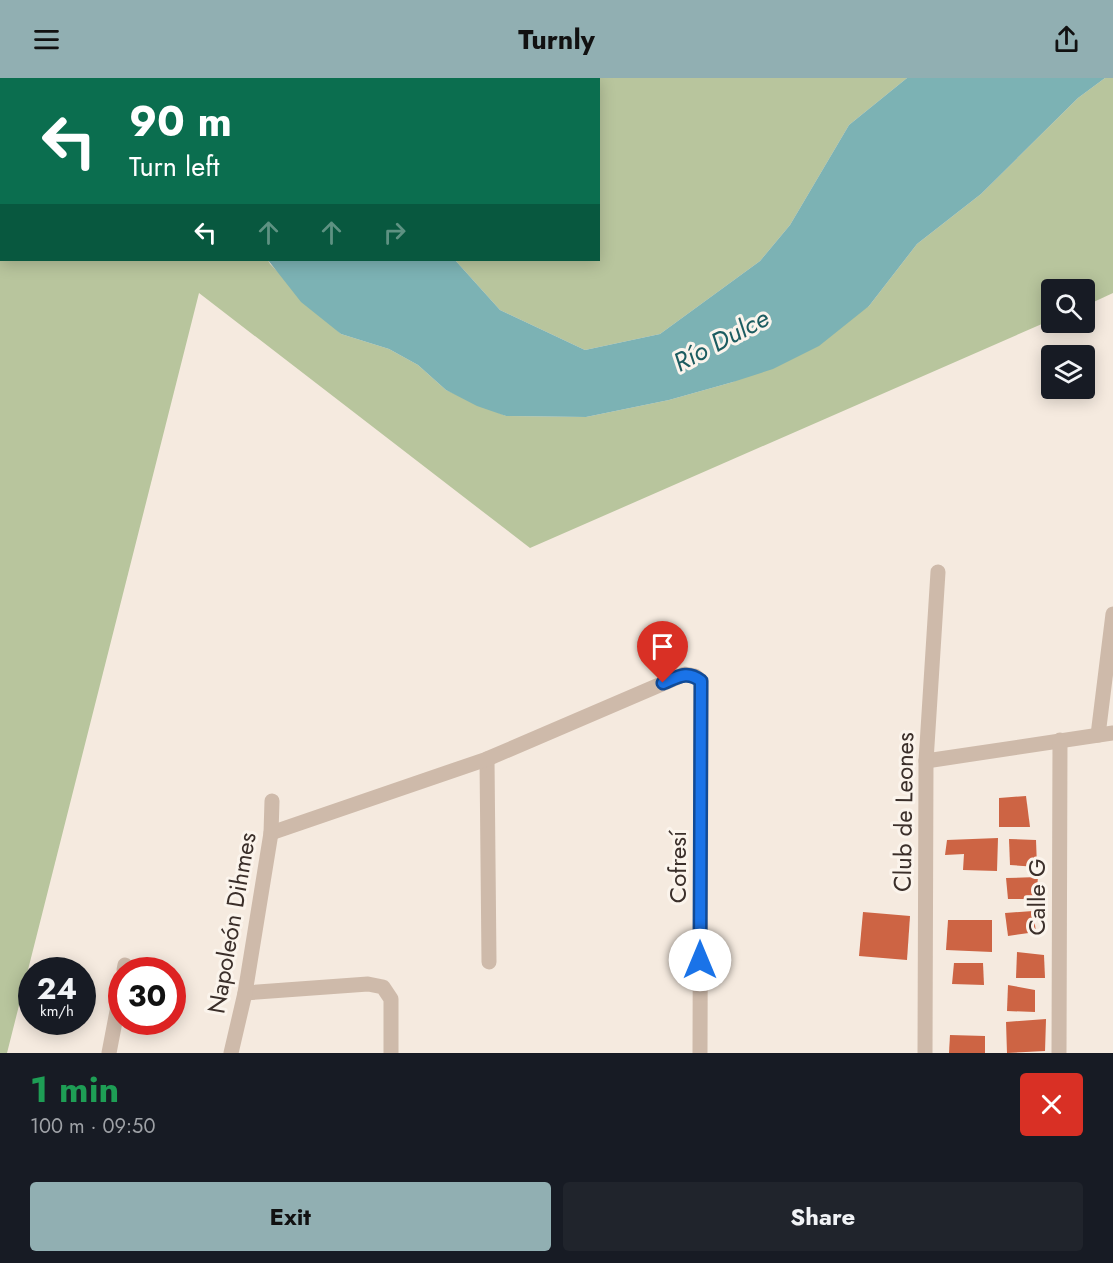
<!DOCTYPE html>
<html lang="en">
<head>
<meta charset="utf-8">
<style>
	body { margin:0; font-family:Jost,sans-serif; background:#20242c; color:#f1f3f6; height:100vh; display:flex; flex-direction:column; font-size:22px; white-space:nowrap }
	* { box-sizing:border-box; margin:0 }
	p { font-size:20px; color:#9ea1a6 }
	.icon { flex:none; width:33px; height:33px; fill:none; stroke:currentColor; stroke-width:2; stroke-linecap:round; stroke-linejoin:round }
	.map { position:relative; height:975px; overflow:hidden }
	.details { display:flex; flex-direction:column; background:#171b24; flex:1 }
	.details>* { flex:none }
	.banner { position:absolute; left:0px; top:0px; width:600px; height:183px; box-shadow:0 3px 15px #0003; background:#0b6e4f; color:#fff; overflow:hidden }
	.tools { position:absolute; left:1041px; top:201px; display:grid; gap:12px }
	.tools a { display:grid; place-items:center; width:54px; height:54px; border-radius:6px; background:#171b24; box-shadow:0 3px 15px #0003; font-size:30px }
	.speed { position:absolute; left:18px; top:879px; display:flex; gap:12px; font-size:30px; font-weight:700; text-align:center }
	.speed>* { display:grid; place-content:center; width:78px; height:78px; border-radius:50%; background:#171b24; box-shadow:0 3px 15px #0003; line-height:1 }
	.speed small { font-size:15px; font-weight:400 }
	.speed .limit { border:9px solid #d22; background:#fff; color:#111 }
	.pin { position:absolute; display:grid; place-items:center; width:51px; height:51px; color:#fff; margin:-62px -26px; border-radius:50% 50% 50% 0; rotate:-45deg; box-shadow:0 0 6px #0007 }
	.pin .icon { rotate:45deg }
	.me { position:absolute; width:66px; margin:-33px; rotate:0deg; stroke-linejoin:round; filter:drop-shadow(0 0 4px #0008) }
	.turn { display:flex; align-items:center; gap:21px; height:126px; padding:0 30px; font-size:27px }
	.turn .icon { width:78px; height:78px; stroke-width:2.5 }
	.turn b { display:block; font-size:42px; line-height:51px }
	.lanes { display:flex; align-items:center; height:57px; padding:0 30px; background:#0003; justify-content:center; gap:30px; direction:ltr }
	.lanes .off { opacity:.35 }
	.round { display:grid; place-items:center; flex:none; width:63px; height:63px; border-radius:6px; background:#20242c }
	.overview { display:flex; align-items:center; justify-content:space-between; height:102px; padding:0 30px }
	h1 { font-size:36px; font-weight:700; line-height:45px; color:#1e9e55 }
	.button { display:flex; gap:12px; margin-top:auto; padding:12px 30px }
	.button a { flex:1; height:69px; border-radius:6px; background:#91afb2; color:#111; font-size:24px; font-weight:700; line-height:69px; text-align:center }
	.button a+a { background:#20242c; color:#f1f3f6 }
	header { display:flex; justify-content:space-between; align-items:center; height:78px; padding:0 30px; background:#91afb2; color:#111; font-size:27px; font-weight:700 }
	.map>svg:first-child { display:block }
</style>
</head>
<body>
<header><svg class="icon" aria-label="menu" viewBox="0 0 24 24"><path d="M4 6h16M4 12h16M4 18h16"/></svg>Turnly<svg class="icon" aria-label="share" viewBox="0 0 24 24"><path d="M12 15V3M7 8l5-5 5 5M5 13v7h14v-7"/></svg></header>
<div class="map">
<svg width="1113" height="975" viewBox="0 0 1113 975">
	<rect width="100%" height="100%" fill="#f5eadf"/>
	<g fill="#b8c59d">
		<polygon points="0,0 203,1 2,2 2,182 268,182 270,186 341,256 389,271 418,287 446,312 506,338 586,339 669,322 733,304 869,228 917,166 981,116 1078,20 1105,0 1113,0 1113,215 1085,228 1084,212 1052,212 1051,242 530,470 199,215 7,975 0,975"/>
		<polygon points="293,0 907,0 849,47 790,147 760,183 660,256 585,272 500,232 455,182 598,182 598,2"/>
	</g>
	<polygon fill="#7cb2b4" points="907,0 1105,0 1078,20 981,116 917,166 869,228 819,268 773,291 733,304 669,322 586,339 506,338 477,328 446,312 418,287 389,271 341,256 301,224 268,182 455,182 500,232 585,272 660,256 760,183 790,147 849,47"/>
	<g fill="#cd6444">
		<polygon points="1026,718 1030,749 999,749 999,720"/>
		<polygon points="998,760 997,793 963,792 964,776 945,777 947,762"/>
		<polygon points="1009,761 1036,762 1037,789 1010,787"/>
		<polygon points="1038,799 1036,821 1008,821 1006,800"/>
		<polygon points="1033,833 1036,854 1008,858 1005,835"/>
		<polygon points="863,834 910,838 907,882 859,878"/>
		<polygon points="948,842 992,842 992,874 946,872"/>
		<polygon points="1017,874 1044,877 1045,900 1016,900"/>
		<polygon points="954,885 983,885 984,907 952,906"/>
		<polygon points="1008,907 1035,912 1035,934 1007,933"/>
		<polygon points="1046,941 1045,973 1007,975 1006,944"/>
		<polygon points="950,957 985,958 985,975 949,975"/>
	</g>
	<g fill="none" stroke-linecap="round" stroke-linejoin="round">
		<g stroke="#cebaaa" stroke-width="15">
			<polyline points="1098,657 1113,536"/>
			<polyline points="487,681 489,884"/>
			<polyline points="926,683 1113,655"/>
			<polyline points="271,755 487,681 685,596 695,598 701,603 700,975"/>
			<polyline points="124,892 125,887"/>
			<polyline points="245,915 368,906 383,909 391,921 391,975"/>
			<polyline points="109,975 122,907"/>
			<polyline points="231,975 245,915 271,755 272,723"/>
			<polyline points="925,975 926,683 938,494"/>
			<polyline points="1059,975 1060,662"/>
		</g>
	</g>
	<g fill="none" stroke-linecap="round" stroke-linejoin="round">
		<g stroke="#114b97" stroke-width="15">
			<path id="route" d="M663 605C678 599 687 592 701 603L700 882"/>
		</g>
		<use href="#route" stroke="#1a73e8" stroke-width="10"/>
	</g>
	<g text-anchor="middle" stroke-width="6" stroke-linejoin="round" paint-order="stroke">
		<g font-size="24" fill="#3b2f2a" stroke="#fbf4ec">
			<text transform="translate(904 734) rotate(-89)" y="8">Club de Leones</text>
			<text transform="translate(678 789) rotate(-90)" y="8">Cofresí</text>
			<text transform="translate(1037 819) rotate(-90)" y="8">Calle G</text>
			<text transform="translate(232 845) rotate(-80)" y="8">Napoleón Dihmes</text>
		</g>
		<g font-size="26" font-style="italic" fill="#1c5c60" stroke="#fbf4ec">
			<text transform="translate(721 262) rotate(-28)" y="9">Río Dulce</text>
		</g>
	</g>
</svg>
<div class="tools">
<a><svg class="icon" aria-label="search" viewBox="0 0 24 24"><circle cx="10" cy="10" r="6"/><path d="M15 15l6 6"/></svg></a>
<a><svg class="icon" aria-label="layers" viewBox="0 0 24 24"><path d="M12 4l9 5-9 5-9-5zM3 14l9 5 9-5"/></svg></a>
</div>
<div class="speed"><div>24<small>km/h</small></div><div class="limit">30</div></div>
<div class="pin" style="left:663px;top:605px;background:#d93025"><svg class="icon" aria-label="arrive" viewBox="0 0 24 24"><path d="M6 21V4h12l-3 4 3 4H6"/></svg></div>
<svg class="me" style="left:700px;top:882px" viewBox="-20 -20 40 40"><circle r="19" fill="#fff"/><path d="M0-13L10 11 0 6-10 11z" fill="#1a73e8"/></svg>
<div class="banner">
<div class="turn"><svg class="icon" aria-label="left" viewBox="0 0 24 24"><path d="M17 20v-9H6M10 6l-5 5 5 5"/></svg><div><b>90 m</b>Turn left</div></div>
<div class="lanes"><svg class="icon" aria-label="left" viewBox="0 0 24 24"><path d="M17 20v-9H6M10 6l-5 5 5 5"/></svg><svg class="icon off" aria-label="ahead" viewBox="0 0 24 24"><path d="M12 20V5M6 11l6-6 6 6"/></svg><svg class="icon off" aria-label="ahead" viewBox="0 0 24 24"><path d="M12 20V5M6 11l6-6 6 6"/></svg><svg class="icon off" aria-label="right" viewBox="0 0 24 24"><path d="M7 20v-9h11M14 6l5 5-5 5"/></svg></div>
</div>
</div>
<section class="details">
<div class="overview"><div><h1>1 min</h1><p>100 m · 09:50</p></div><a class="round" style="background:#d93025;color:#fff"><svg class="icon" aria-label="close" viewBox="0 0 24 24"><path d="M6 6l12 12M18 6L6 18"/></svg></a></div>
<div class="button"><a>Exit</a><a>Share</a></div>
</section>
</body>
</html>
